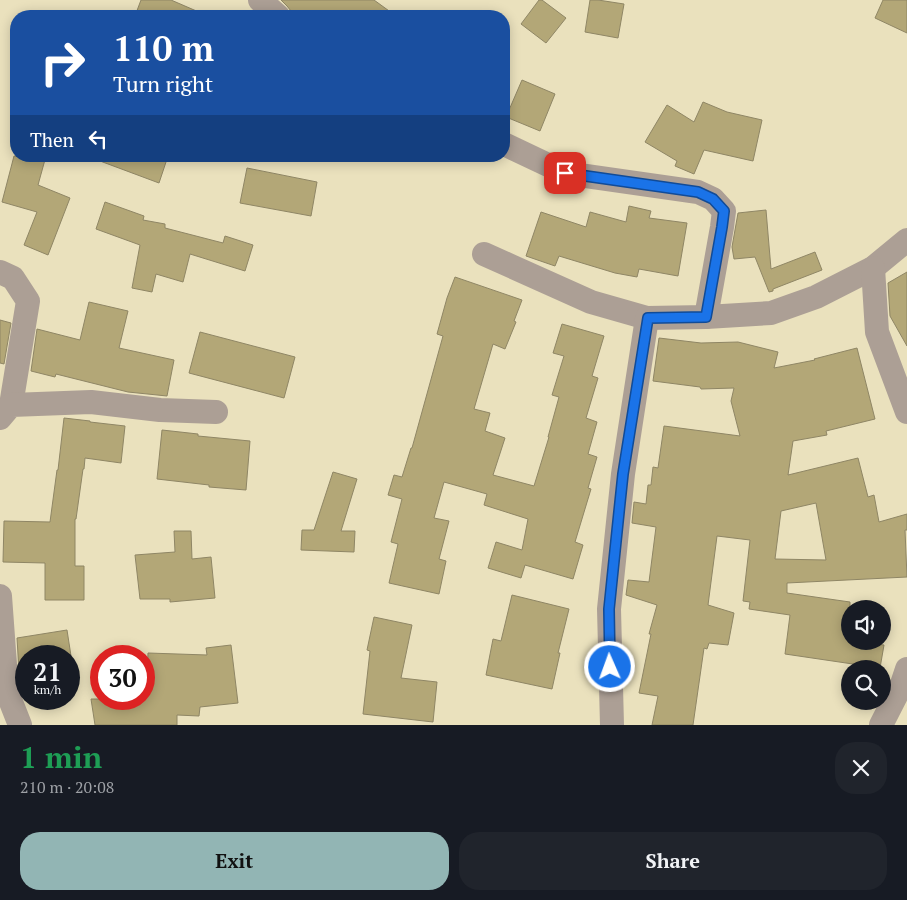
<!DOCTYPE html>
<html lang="en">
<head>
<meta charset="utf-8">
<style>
	body { margin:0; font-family:"PT Serif",serif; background:#20242c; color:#f1f3f6; height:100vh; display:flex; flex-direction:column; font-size:19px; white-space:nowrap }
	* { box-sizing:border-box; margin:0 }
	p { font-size:16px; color:#9ea1a6 }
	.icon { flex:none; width:28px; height:28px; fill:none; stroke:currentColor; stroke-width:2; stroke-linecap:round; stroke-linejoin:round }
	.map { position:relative; height:725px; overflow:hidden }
	.side { display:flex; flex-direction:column; background:#171b24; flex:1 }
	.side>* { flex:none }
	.hud { position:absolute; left:10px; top:10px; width:500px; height:152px; border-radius:20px; box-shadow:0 2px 12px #0003; background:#1a4fa0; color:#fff; overflow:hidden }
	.buttons { position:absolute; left:841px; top:600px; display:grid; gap:10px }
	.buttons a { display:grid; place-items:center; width:50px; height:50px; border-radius:50%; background:#171b24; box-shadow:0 2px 12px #0003; font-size:25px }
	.speed { position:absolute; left:15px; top:645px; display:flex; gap:10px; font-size:25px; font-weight:700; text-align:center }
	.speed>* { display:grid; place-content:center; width:65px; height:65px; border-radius:50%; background:#171b24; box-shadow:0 2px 12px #0003; line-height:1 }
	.speed small { font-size:12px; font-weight:400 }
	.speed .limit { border:8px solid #d22; background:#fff; color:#111 }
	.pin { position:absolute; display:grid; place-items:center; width:42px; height:42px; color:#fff; margin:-21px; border-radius:10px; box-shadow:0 2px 8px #0006 }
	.me { position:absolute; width:55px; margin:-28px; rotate:358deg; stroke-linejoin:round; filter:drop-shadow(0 0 4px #0008) }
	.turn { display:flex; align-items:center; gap:18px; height:105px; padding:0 20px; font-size:22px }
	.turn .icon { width:65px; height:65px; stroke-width:2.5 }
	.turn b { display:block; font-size:35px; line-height:42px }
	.then { display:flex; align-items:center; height:48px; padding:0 20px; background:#0003; gap:10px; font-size:19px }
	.round { display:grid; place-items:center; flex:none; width:52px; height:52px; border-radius:20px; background:#20242c }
	.overview { display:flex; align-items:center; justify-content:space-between; height:85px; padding:0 20px }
	h1 { font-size:30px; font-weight:700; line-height:38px; color:#1e9e55 }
	.button { display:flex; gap:10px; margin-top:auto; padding:10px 20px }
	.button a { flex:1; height:58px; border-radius:20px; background:#92b5b4; color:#111; font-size:20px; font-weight:700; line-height:58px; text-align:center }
	.button a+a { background:#20242c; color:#f1f3f6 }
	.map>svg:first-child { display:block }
</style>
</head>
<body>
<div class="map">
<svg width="907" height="725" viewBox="0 0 907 725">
	<rect width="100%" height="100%" fill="#eae1bd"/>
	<g fill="#b3a777" stroke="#8f8665" fill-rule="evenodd">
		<polygon points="141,0 171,0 208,16 135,16"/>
		<polygon points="281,0 374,0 396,16 298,16 291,11 287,6"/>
		<polygon points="539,0 542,0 566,18 546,43 521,24"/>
		<polygon points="590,0 598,0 624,4 618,38 585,32"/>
		<polygon points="883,0 907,0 907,33 875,18"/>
		<polygon points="522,80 555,94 540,131 506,117"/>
		<polygon points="703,102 727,112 762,120 753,161 704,150 694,174 675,166 677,161 645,142 667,105 694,122"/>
		<polygon points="14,156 46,156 38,185 70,198 48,255 24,245 37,212 2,202"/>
		<polygon points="92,156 168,156 159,183 92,158"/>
		<polygon points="247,168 317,182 311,216 240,203"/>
		<polygon points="105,202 144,216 143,220 165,224 165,228 223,243 225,236 253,245 245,271 190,254 183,282 156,274 152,292 132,288 140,245 96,229"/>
		<polygon points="629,206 651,211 649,218 687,223 678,276 639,269 637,277 615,273 559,256 555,266 526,256 541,212 586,227 590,212 626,222"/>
		<polygon points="766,210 771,269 815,252 822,270 773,289 773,291 769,292 755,257 734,259 732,247 738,213"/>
		<polygon points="907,272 907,346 890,316 888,283"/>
		<polygon points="455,277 522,300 514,321 516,322 505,349 493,344 474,409 490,413 485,431 505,438 493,475 534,486 549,437 548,437 559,397 552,395 564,356 553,353 562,324 604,336 592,376 598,378 586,418 597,422 588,454 597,457 588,488 591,489 575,542 583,545 573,579 525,565 521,578 488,568 496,542 522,550 528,519 484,505 487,494 444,482 434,518 449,521 439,559 446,561 439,594 389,583 398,544 391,542 402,499 388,495 394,475 402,477 411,448 412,448 443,336 437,334 447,298"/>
		<polygon points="89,302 128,311 119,348 174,360 167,396 128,392 56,374 55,377 31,371 37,329 80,340"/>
		<polygon points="0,320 11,323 4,364 0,363"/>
		<polygon points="200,332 295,357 284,398 189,373"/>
		<path d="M659 338 701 343 738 342 778 352 774 368 815 360 814 359 857 348 875 419 826 431 827 435 793 441 788 475 858 458 868 497 874 495 879 522 907 514V530H905L907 577 787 583V593L850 602V641L884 645 880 668 785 654 790 615 749 609 750 602 743 601 750 540 717 536 708 605 734 613 728 645 709 643 707 649 704 648 693 725H652L658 696 639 693 651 634H649L657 605 626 595 628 580 649 582 656 527 632 523 634 502 646 504 648 485H651L653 467 658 468 664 426 740 436 731 401 734 388 701 389 700 387 653 381ZM816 503 826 560 775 559 781 511Z"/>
		<polygon points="64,418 90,421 90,422 125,426 121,463 85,458 84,469 83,469 76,519 75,519 75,566 84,566 84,600 45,600 45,563 3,562 4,521 50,522 57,470 58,470"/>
		<polygon points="162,430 198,434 198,436 250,441 246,490 209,487 209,485 157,479"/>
		<polygon points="333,472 357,479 341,531 355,531 354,552 301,550 302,530 314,530"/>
		<polygon points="174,531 191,531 192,559 211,557 215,598 170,602 170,599 140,599 135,555 175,552"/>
		<polygon points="512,595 569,609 558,653 560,653 552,689 486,675 493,639 501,641"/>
		<polygon points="374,617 412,625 401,678 437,682 433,722 363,714 370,651 367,650"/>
		<polygon points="67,630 71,656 26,656 26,687 20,688 17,638"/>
		<polygon points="231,645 238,703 200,707 199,716 177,715 177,725 95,725 91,699 146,699 148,653 207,655 206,648"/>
	</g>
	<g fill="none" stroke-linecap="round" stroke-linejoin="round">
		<g stroke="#ac9f95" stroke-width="24">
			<polyline points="260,0 278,16"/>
			<polyline points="504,144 565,173 698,192 713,199 724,211 722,227 706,317"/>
			<polyline points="484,254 591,302 647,318 706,317 771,313 816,297 873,268 907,240"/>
			<polyline points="873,268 877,332 907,412"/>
			<polyline points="0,272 13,278 28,301 11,405"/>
			<polyline points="0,418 11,405 91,402 160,410 216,412"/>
			<polyline points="0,596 7,692 20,725"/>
			<polyline points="612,725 609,609 623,474 647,318"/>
			<polyline points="881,725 902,684 907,669"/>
		</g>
	</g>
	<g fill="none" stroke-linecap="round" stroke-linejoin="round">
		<g stroke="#114b97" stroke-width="12">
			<polyline id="route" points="565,173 698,192 713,199 724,211 722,227 706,317 648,318 623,474 619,512 609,609 610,667"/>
		</g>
		<use href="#route" stroke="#1a73e8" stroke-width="9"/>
	</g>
</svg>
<div class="buttons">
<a><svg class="icon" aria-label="sound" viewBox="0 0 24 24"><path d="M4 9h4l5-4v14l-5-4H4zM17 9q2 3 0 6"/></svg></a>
<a><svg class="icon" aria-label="search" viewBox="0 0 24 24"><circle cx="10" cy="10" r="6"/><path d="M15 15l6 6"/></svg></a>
</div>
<div class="speed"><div>21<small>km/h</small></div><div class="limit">30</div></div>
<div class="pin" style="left:565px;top:173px;background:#d93025"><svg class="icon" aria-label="arrive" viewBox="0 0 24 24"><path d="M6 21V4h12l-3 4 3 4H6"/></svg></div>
<svg class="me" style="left:610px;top:667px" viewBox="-20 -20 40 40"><circle r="17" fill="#1a73e8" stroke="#fff" stroke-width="3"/><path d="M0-11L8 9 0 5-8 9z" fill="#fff"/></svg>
<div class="hud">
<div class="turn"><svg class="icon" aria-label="right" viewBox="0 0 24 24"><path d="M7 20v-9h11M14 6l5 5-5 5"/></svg><div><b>110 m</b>Turn right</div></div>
<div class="then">Then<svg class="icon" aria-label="left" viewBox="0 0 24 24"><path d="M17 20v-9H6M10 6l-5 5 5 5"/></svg></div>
</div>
</div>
<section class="side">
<div class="overview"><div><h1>1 min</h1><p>210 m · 20:08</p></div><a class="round"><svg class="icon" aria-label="close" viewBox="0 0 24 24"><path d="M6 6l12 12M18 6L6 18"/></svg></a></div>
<div class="button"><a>Exit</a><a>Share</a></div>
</section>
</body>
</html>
